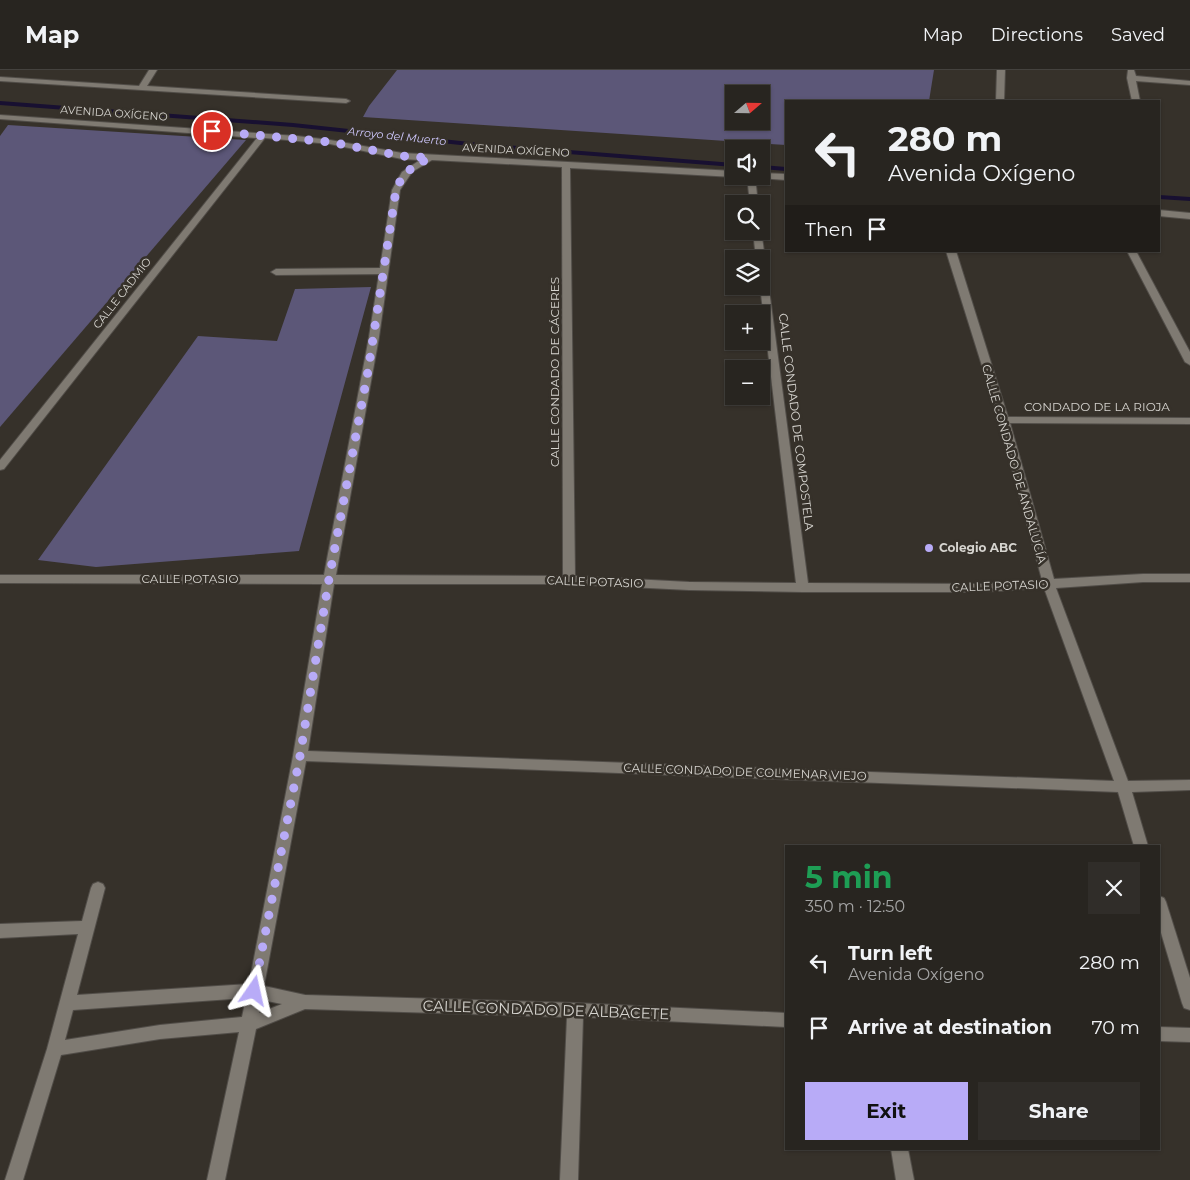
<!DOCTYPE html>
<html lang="en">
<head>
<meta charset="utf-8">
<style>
	body { margin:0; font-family:Montserrat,sans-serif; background:#302d29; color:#f1f3f6; height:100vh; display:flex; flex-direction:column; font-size:19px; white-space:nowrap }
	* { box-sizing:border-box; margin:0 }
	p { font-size:16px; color:#a5a5a5 }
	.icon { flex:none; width:28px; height:28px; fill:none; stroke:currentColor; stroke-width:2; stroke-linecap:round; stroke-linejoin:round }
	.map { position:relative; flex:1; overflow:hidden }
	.sheet { position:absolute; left:785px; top:775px; width:375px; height:305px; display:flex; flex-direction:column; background:#282520; border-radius:0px; box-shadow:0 1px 4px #0004,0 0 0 1px #44423e }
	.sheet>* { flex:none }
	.banner { position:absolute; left:785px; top:30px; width:375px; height:152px; border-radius:0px; box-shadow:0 1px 4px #0004,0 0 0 1px #44423e; background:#282520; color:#f1f3f6; overflow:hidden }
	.needle { width:32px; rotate:70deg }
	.tools { position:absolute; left:725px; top:15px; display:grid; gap:10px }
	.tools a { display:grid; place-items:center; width:45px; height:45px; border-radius:0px; background:#282520; box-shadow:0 1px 4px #0004,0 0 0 1px #44423e; font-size:25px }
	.pin { position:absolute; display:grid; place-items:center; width:42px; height:42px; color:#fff; margin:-21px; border:2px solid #fff; border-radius:50%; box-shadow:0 1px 5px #0007 }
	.me { position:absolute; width:55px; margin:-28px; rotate:11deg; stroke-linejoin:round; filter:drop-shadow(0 0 4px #0008) }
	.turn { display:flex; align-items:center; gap:18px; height:105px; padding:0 20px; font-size:22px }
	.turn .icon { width:65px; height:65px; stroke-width:2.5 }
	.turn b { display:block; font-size:35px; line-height:42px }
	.then { display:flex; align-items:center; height:48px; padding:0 20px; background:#0003; gap:10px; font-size:19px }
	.round { display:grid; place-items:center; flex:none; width:52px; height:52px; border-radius:0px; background:#302d29 }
	.head { display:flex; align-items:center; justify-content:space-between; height:85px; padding:0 20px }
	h1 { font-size:30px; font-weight:700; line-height:38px; color:#1e9e55 }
	.button { display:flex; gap:10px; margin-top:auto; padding:10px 20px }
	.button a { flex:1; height:58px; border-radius:0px; background:#b8abf7; color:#111; font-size:20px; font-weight:700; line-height:58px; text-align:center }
	.button a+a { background:#302d29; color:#f1f3f6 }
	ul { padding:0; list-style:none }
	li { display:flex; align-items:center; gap:15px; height:65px; padding:0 20px }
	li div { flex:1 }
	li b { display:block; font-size:19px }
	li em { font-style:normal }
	header { display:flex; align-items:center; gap:30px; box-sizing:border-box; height:70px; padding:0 25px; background:#282520; border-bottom:1px solid #44423e }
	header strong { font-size:24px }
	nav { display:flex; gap:28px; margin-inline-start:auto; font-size:18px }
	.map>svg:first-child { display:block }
</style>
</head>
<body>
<header>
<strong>Map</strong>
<nav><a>Map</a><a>Directions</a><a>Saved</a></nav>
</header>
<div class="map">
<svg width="1190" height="1110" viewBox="0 0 1190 1110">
	<rect width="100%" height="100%" fill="#36312a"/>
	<g fill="#5c5778" fill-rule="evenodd">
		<path d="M397 0H934L929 31H786V75L363 47 369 36ZM734 24H761V51H734Z"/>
		<polygon points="8,55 246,70 0,357 0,66"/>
		<polygon points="371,217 299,481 96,497 38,490 198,266 277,271 295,219"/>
	</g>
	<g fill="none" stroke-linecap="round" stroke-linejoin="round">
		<g fill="#181031" fill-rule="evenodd">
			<polygon points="0,31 293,53 479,73 734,93 734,97 479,77 293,57 0,35"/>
			<polygon points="761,95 786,97 786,101 761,99"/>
			<polygon points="1159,125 1190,127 1190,131 1159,129"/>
		</g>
		<g stroke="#514d48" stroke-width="2">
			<g id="minor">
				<polygon points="149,0 157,0 147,16 346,29 350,31 346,33 0,11 0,7 139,16"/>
				<polygon points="997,0 1005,0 1004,31 996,31"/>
				<polygon points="1128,0 1134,0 1136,6 1190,11 1190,15 1136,11 1140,31 1132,31 1127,8"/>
				<path d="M0 45 297 66 330 70 402 83 734 101V107L570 98 575 506 689 512 796 513 760 216H761V189H756L753 161H761V159L808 513 980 514 1042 510 999 350 946 181H956L1008 347 1190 348V354L1010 353 1054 509 1143 504H1190V512H1143L1056 518 1128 711 1190 710V720L1132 722 1148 776H1134L1118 722 306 691 264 916 305 925 575 933 786 943V957L583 947 578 1110H560L567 947 305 939 256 959 225 1110H207L239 962 160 969 61 985 23 1110H5L47 979 78 864 0 868V854L82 851 91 818 93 814 98 812 103 814 105 818 77 925 249 914 293 686 322 514 0 513V505H324L369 267 379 204 276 205 271 202 276 199 380 198 392 120 402 102 420 90 402 89 330 74 265 68 4 399 0 400V390L257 68 0 49ZM432 90 562 97 563 506 336 505 379 267 400 120 412 102ZM334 514H569L689 520 803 522H980L1044 518 1114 711 308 681ZM246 928 242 947 160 955 65 970 73 940ZM262 930 282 934 259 943Z"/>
				<polygon points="761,103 786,104 786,110 758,108 757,106 761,106"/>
				<polygon points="747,106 755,106 758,134 750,134"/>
				<polygon points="1159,140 1190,143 1190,149 1159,146"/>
				<polygon points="1127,181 1136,181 1190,282 1190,295 1185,292"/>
				<polygon points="1159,826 1164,828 1166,832 1190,908 1190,940 1184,938 1182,933 1159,856"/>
				<polygon points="1159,957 1190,958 1190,972 1159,971"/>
				<polygon points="891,1079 908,1079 914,1110 896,1110"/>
			</g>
		</g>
		<use href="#minor" fill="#7f7a72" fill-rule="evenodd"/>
	</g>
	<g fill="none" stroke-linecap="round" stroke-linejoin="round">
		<path stroke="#b8abf7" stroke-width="9" stroke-dasharray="0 16.2" d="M212 61 330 72 402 86 430 88C413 96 403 102 396 120L368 301 329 509 300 686 254 921"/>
	</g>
	<circle fill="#b8abf7" stroke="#36312a" stroke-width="2" cx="929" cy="478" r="5"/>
	<g text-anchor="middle" stroke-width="5" stroke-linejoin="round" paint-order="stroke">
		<g font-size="11" fill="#d6d4cf" stroke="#36312a">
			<text transform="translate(114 43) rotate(4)" y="4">AVENIDA OXÍGENO</text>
			<text transform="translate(516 80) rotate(3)" y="4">AVENIDA OXÍGENO</text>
			<text transform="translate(122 223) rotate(-52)" y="4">CALLE CADMIO</text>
		</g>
		<g font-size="11" font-style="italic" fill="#cfc8fe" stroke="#36312a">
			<text transform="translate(397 66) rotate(6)" y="4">Arroyo del Muerto</text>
		</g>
		<g font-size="12" fill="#d6d4cf" stroke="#36312a">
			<text transform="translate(555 302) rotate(-90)" y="4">CALLE CONDADO DE CÁCERES</text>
			<text x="1097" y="341">CONDADO DE LA RIOJA</text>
			<text transform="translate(796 352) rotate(83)" y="4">CALLE CONDADO DE COMPOSTELA</text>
			<text transform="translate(1014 394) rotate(74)" y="4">CALLE CONDADO DE ANDALUCÍA</text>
			<text x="190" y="513">CALLE POTASIO</text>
			<text transform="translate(595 512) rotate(2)" y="4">CALLE POTASIO</text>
			<text transform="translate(1000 516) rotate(-2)" y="4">CALLE POTASIO</text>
			<text transform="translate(745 702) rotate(2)" y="4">CALLE CONDADO DE COLMENAR VIEJO</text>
		</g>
		<g font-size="12" font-weight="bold" fill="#d6d4cf" stroke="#36312a" text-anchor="start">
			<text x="939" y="482">Colegio ABC</text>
		</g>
		<g font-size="15" fill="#d6d4cf" stroke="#36312a">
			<text transform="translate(546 940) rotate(2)" y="5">CALLE CONDADO DE ALBACETE</text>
		</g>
	</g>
</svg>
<div class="tools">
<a><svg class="needle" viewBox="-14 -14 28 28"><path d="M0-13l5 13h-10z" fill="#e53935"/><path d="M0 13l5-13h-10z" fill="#a5a5a5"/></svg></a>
<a><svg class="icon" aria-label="sound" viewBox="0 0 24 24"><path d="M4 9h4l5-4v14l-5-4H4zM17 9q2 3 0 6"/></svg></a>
<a><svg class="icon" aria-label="search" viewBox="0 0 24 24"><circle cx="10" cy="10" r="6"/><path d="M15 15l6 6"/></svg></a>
<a><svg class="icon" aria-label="layers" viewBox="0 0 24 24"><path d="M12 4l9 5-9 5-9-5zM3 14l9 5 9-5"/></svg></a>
<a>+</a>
<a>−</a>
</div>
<div class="pin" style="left:212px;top:61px;background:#d93025"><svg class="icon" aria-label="arrive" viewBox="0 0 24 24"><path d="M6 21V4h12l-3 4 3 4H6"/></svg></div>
<svg class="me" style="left:254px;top:921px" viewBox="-20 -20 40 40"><path d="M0-17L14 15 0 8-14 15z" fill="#b8abf7" stroke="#fff" stroke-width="4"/></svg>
<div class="banner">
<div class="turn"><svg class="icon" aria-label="left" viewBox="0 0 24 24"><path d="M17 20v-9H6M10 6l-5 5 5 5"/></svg><div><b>280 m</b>Avenida Oxígeno</div></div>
<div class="then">Then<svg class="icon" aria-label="arrive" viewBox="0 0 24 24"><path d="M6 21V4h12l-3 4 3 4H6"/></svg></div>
</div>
<section class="sheet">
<div class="head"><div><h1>5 min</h1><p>350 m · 12:50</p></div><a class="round"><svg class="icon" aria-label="close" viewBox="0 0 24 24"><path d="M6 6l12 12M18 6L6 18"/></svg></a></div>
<ul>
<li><svg class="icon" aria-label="left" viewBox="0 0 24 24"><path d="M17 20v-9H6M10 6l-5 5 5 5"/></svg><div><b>Turn left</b><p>Avenida Oxígeno</p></div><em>280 m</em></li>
<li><svg class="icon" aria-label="arrive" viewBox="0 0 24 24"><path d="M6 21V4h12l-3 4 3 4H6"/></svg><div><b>Arrive at destination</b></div><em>70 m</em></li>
</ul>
<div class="button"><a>Exit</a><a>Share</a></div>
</section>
</div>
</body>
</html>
